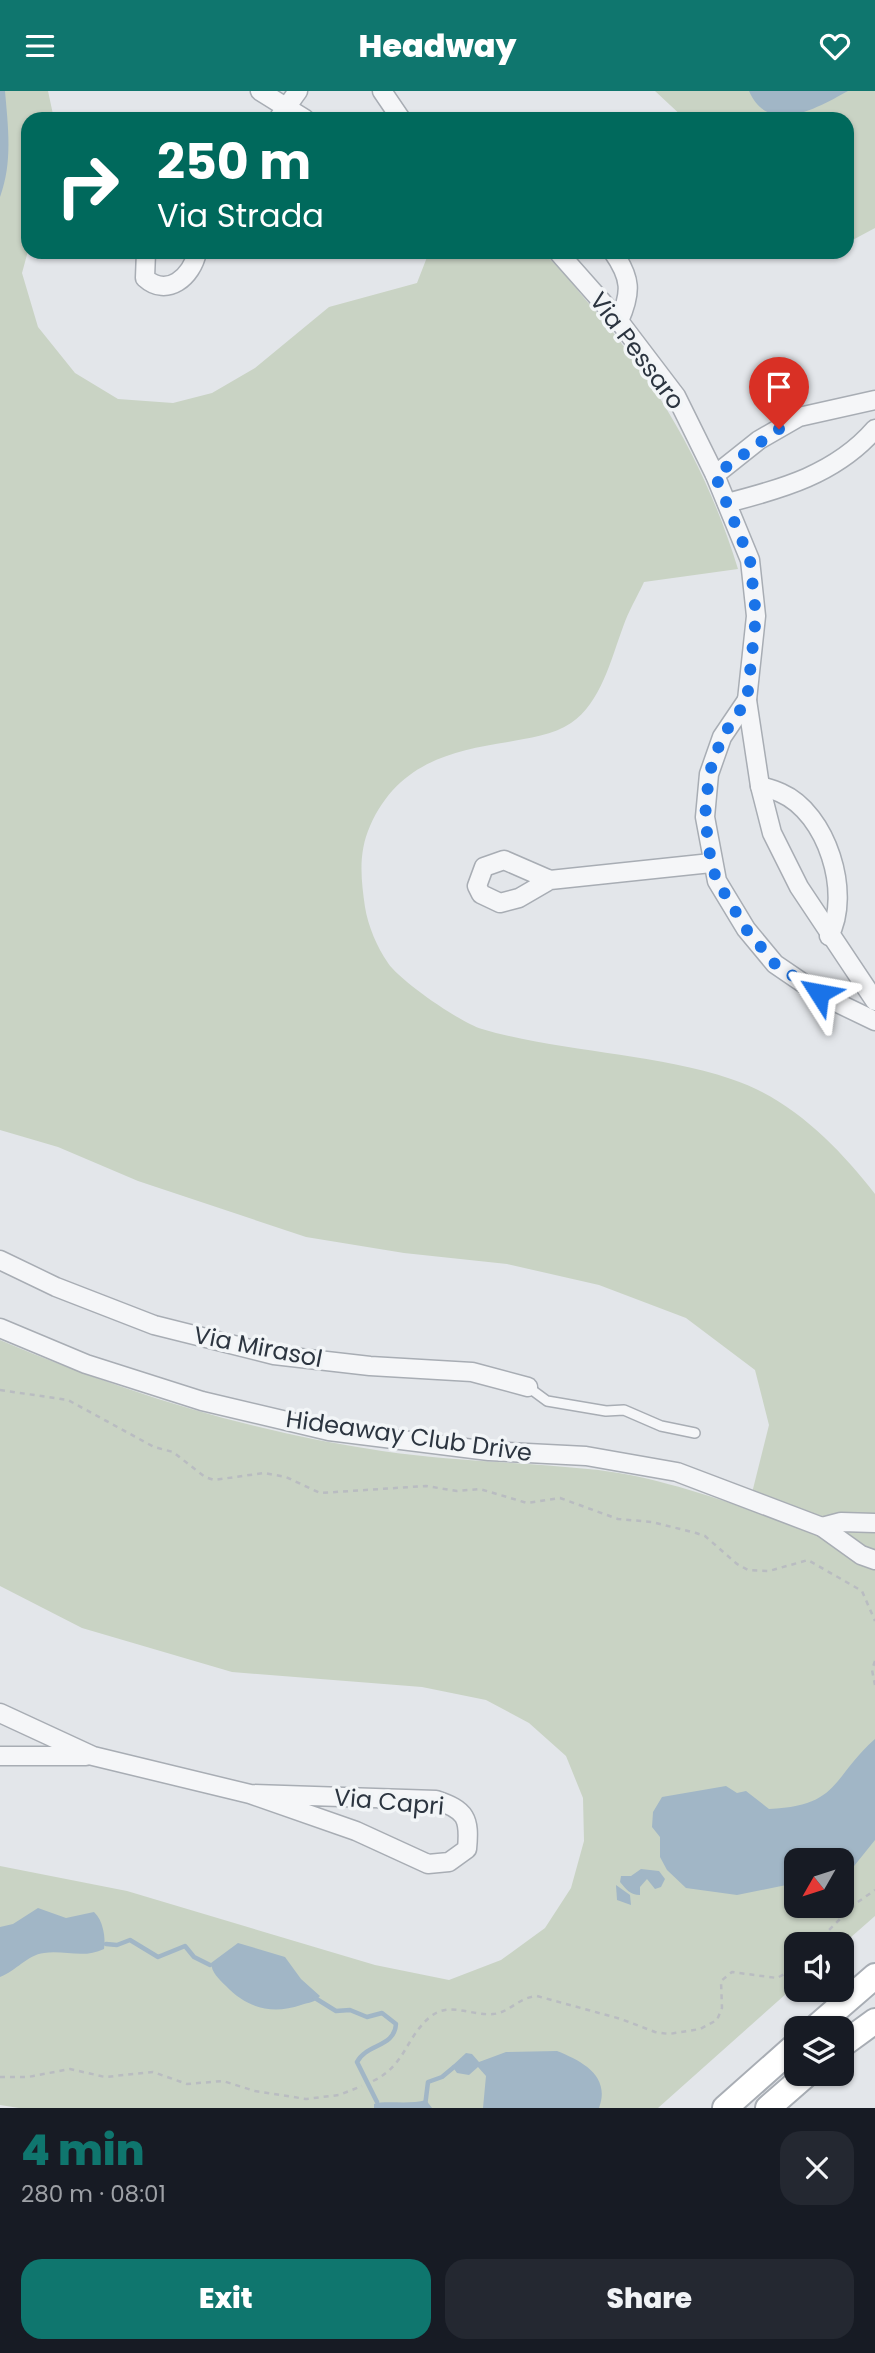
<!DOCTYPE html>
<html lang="en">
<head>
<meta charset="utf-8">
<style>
	body { margin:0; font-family:Poppins,sans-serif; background:#242831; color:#f1f3f6; height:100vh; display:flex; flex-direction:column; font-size:26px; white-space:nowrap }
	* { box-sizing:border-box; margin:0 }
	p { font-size:23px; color:#9ea1a6 }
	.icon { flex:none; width:38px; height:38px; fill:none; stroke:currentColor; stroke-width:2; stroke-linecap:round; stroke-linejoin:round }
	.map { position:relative; height:2017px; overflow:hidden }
	.sheet { display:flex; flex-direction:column; background:#171b24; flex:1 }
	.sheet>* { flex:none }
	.top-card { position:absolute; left:21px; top:21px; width:833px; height:147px; border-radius:21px; box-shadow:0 2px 5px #0004; background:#00695c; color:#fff; overflow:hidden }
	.needle { width:46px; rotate:231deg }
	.tools { position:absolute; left:784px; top:1757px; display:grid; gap:14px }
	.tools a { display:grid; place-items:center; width:70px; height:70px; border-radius:14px; background:#171b24; box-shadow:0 2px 5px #0004; font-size:35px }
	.pin { position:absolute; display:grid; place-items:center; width:60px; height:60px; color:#fff; margin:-72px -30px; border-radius:50% 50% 50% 0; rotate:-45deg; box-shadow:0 0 7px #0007 }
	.pin .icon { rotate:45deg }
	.me { position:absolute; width:77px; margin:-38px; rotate:304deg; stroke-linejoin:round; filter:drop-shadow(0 0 5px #0008) }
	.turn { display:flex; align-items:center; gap:24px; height:147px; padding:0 21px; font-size:32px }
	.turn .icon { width:91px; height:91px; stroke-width:2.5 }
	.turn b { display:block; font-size:49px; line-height:60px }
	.round { display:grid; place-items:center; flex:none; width:74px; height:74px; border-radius:21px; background:#242831 }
	.headline { display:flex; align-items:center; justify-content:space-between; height:119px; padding:0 21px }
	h1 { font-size:42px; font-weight:800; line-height:52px; color:#0f766e }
	.primary-button { display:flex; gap:14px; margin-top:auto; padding:14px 21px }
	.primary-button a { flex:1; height:80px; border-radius:21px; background:#0f766e; color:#fff; font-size:28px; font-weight:800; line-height:80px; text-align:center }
	.primary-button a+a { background:#242831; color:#f1f3f6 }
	header { display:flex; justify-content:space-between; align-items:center; height:91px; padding:0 21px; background:#0f766e; color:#fff; font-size:32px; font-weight:800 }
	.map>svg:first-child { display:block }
</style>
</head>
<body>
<header><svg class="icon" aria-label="menu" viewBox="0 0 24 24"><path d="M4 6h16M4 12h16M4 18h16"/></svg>Headway<svg class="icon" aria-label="heart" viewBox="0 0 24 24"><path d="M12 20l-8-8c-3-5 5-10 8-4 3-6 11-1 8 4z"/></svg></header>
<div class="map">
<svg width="875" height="2017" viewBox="0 0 875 2017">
	<rect width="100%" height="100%" fill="#e3e6ea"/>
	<g fill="#c9d3c4" fill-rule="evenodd">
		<path d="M0 0H48L54 28H28V160L22 182 38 236 75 282 118 308 173 312 212 302 255 277 329 216 417 192 429 161C448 161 529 156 541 162 558 172 572 193 585 208 657 290 706 374 738 478L644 491C637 506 628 521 623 536 611 568 601 612 571 632 554 644 528 647 508 651 448 660 397 674 370 735 358 762 361 788 365 816 368 835 377 856 388 872 400 890 461 932 482 938 563 962 650 961 731 988 790 1007 838 1055 875 1103V1825L842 1854 796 1853V1894L658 2017H19L0 2014V1775L127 1800 375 1874 449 1889 501 1869 545 1837 571 1797 584 1750 583 1707 566 1665 529 1632 486 1609 422 1596 232 1581 82 1537 0 1495V1249C122 1301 251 1341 382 1360 450 1370 520 1371 588 1378 643 1383 695 1400 748 1418L769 1334 755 1279 686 1227 599 1194 507 1173 404 1162 306 1146 138 1090 58 1056 0 1039ZM796 1769H842V1815H796Z"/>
		<polygon points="655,0 875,0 875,137 847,152 847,28 685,28"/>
	</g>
	<g fill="#a1b6c6">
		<path d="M0 0H5C8 36 13 71 0 106Z"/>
		<path d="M749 0H848C819 16 769 46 749 0Z"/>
		<path d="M875 1648V1749L842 1790V1769H796V1792L737 1804 686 1797 667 1779 660 1766V1746L652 1736 653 1721 662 1706 726 1695 737 1702 746 1700 769 1718C840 1715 831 1687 875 1648Z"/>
		<path d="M641 1778 659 1780 665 1788 661 1796 655 1798 647 1788 640 1796V1804C630 1804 626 1798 620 1791L621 1785H631Z"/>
		<polygon points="616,1794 630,1804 631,1814 617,1809"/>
		<path d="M38 1817 66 1827 94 1821C103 1829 106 1847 104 1858 84 1868 65 1859 44 1862 27 1864 16 1880 0 1886V1836L13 1833Z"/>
		<path d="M238 1852 285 1866 301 1888 320 1905C314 1912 310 1911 301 1914 272 1924 247 1917 226 1895 218 1887 212 1882 211 1872Z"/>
		<path d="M557 1960C582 1970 611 1985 599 2017H483L486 1985 478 1976 469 1984 457 1982 452 1975 466 1962 472 1963 479 1971 506 1961Z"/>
		<path d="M426 2009 432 2017H374V2013C384 2009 410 2014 426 2009Z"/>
	</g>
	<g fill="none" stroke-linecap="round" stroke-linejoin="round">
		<g stroke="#a1b6c6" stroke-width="4.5">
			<polyline points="106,1853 117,1854 130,1849 158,1866 185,1855 194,1866 210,1874"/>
			<path d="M315 1907 336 1920 350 1919 367 1926 382 1922 396 1933C395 1956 366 1953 357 1971L377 2011"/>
			<polyline points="425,2015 428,1991 442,1986 454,1976"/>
		</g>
		<g stroke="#a8adb4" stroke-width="12">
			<polyline id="service" points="528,1296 547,1310 606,1320 624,1319 661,1335 695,1342"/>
		</g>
		<g stroke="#a8adb4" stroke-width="21">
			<g id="minor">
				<polyline points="260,0 305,28"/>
				<polyline points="382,0 401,28"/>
				<polyline points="278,28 298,0"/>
				<path d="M146 161 145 187C167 207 192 186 197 161"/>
				<polyline points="558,161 619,230 676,305 715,384 750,469 756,525 747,609 760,695 772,742 799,796 875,910"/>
				<path d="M613 161C631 187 632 201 619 230"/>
				<polyline points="715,384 759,349 799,326 875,309"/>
				<path d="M727 412C782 398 836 383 875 338"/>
				<polyline points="747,609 722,646 709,683 705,726 717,790 746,838 775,873 819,903 875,930"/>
				<path d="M760 695C767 697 775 699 781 702 827 722 852 803 829 845"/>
				<polyline points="550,789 504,769 484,776 477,795 481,803 500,812 519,807 550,789 711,772"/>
				<polyline points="0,1169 56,1196 154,1234 274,1264 370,1275 472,1281 528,1296"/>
				<polyline points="0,1237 86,1273 202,1310 329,1340 489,1360 586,1365 677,1381 822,1436 861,1464 875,1469"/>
				<polyline points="822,1436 841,1431 875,1432"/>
				<path d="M0 1622 93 1665 250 1703 356 1740 428 1773 449 1771 467 1758C470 1727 466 1719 436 1709L250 1703"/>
				<polyline points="0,1665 86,1665"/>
			</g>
		</g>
		<g stroke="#a8adb4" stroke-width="28">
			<g id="secondary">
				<polyline points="815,1937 875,1885"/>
				<polyline points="842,1954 875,1930"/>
				<polyline points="725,2017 796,1954"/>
				<polyline points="768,2017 807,1983"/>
			</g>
		</g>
		<g stroke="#b9bcc1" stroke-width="2.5" stroke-dasharray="5 5" stroke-linecap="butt">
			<polyline points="0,1299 68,1309 154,1356 173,1361 205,1386 214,1389 264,1382 286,1386 320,1402 426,1395 457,1400 480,1398 527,1412 560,1407 618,1428 652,1431 696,1442 705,1445 737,1473 748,1479 769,1480 808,1469 862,1500 875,1530"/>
			<polyline points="875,1570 872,1579 875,1594"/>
			<polyline points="815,1853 855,1813 875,1799"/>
			<polyline points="0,1986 28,1986 70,1978 105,1986 153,1981 187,1993 223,1990 255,2000 306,2008 339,2004 362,1995"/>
			<path d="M373 1990C406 1974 405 1947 430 1926 449 1910 471 1925 493 1923 509 1922 519 1906 537 1905L621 1928 655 1941 669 1943 700 1938 717 1929 722 1917 721 1890 732 1881 777 1887 796 1877"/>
		</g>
		<use href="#service" stroke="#f5f6f8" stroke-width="9"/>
		<use href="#minor" stroke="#f5f6f8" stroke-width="18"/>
		<use href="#secondary" stroke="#fff" stroke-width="24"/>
	</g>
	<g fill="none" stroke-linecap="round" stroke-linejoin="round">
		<polyline stroke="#1a73e8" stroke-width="12" stroke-dasharray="0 21.6" points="779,338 715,384 750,469 756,525 747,609 722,646 709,683 705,726 711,772 717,790 746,838 775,873 819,902"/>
	</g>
	<g text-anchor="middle" stroke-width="7" stroke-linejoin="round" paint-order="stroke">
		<g font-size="24" fill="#2c3540" stroke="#f2f5f7">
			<text transform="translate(637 260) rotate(53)" y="8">Via Pessaro</text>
			<text transform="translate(258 1256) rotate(11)" y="8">Via Mirasol</text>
			<text transform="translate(409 1345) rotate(8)" y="8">Hideaway Club Drive</text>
			<text transform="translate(389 1711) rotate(5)" y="8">Via Capri</text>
		</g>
	</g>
</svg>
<div class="tools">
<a><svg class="needle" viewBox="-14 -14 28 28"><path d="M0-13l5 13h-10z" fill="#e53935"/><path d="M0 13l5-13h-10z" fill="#9ea1a6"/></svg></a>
<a><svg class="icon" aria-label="sound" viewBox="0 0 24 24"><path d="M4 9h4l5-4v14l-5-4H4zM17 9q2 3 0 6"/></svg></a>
<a><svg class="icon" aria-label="layers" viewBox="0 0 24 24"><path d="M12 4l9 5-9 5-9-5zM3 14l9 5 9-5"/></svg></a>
</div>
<div class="pin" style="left:779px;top:338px;background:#d93025"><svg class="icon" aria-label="arrive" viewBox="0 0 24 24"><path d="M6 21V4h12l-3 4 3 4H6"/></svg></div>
<svg class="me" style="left:819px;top:902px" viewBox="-20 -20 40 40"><path d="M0-17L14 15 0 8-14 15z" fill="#1a73e8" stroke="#fff" stroke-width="4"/></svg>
<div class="top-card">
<div class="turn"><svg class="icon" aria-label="right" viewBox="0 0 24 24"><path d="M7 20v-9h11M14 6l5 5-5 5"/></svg><div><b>250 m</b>Via Strada</div></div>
</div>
</div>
<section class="sheet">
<div class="headline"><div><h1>4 min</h1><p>280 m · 08:01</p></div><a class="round"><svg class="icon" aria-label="close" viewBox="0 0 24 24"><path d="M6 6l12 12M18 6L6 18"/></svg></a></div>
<div class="primary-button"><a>Exit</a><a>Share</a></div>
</section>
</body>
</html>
